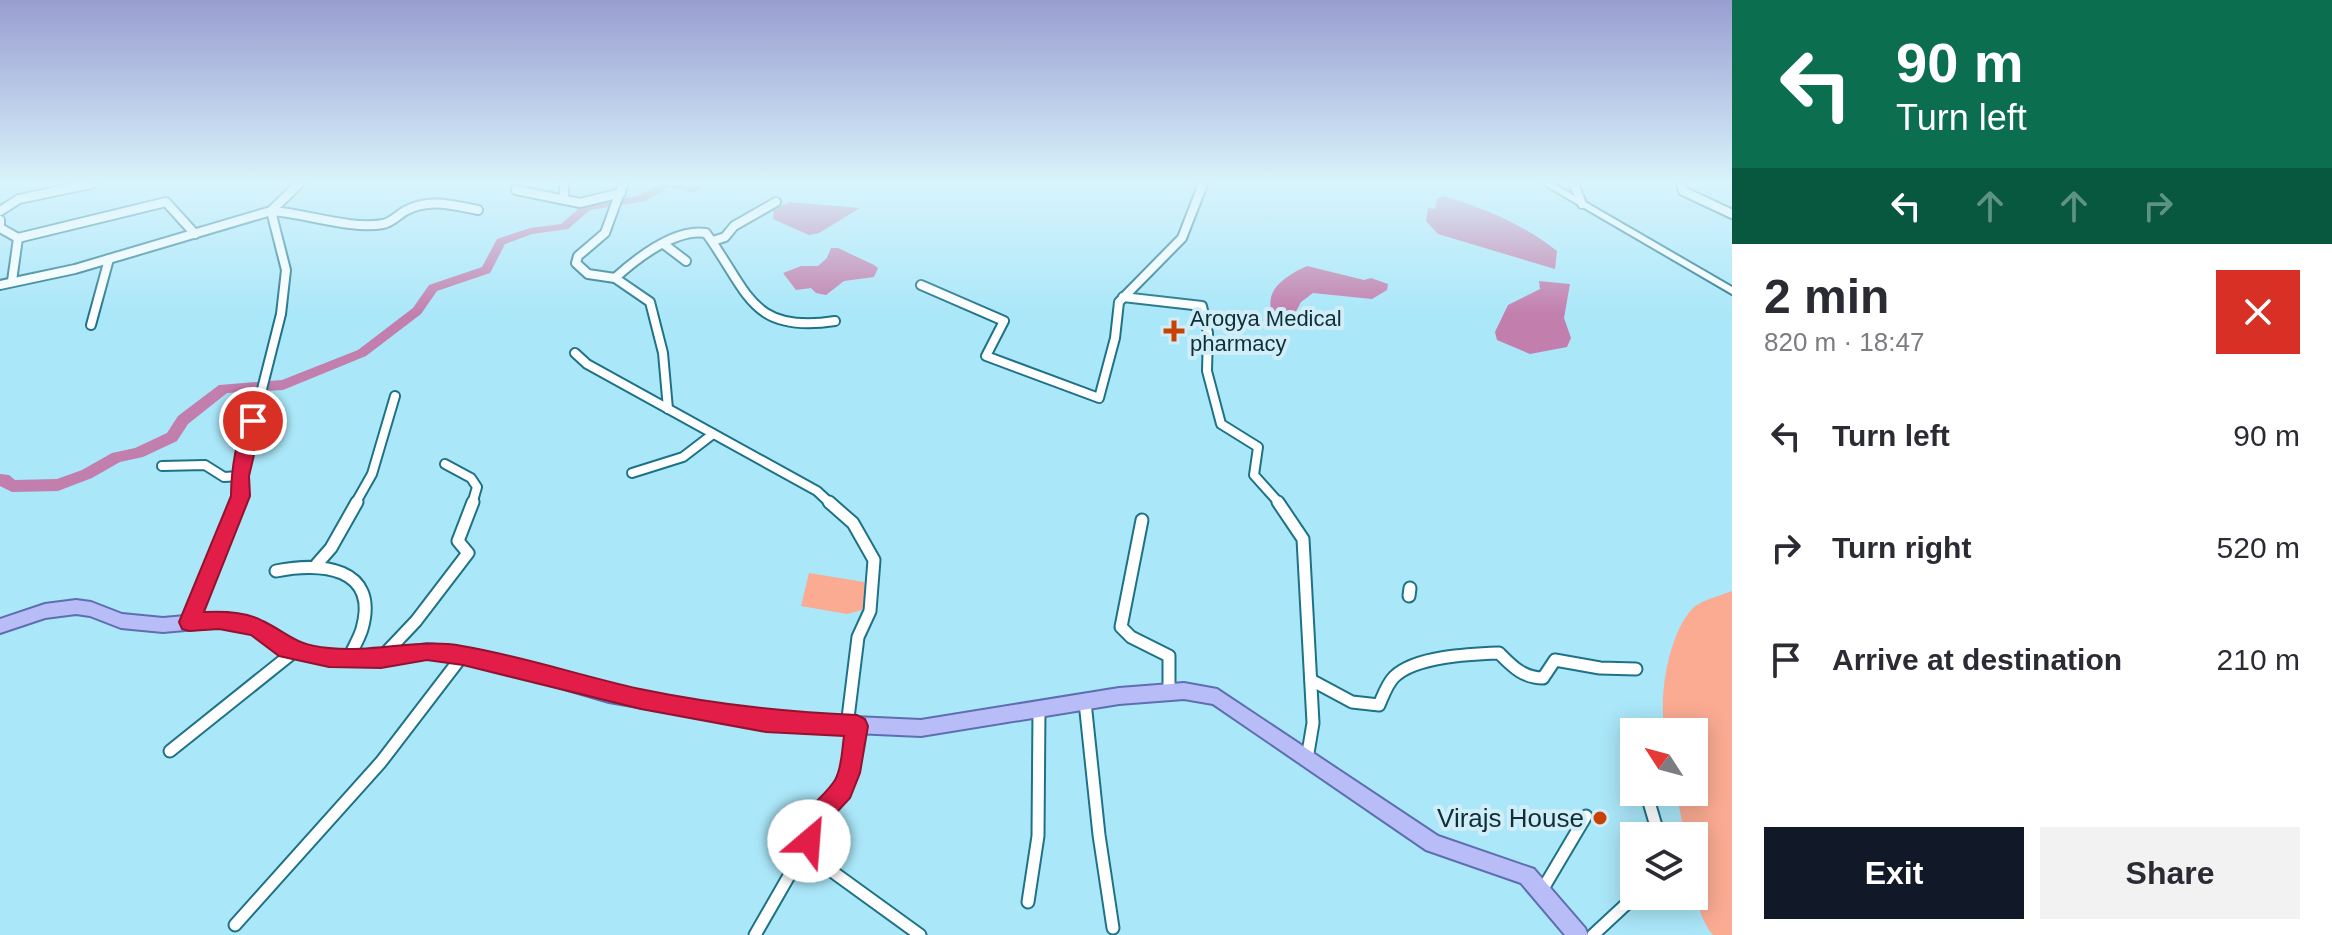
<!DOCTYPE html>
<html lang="en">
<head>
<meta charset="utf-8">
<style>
	body { margin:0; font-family:Arial,sans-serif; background:#f2f2f3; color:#2b2b33; height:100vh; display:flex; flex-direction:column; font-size:30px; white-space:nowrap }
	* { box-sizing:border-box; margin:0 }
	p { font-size:26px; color:#7c7c81 }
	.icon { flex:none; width:44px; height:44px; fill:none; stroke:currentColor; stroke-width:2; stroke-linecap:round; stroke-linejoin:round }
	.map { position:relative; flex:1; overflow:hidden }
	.details { display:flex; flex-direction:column; background:#fff; width:600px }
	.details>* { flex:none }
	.hud { background:#0b6e4f; color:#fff; overflow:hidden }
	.needle { width:52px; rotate:306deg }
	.buttons { position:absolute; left:1620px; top:718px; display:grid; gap:16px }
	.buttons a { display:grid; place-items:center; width:88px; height:88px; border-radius:0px; background:#fff; box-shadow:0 4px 20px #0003; font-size:40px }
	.pin { position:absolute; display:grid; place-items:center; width:68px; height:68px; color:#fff; margin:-34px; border:4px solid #fff; border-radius:50%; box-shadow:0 2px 8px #0007 }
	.me { position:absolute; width:88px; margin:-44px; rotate:27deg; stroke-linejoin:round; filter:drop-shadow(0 0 6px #0008) }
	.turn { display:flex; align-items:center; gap:28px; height:168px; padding:0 32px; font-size:36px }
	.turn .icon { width:104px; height:104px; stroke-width:2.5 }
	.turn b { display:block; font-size:56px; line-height:68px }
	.lanes { display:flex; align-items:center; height:76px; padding:0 32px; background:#0003; justify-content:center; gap:40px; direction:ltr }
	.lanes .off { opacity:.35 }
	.round { display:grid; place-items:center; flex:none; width:84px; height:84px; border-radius:0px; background:#f2f2f3 }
	.overview { display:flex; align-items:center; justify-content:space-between; height:136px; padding:0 32px }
	h1 { font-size:48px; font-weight:700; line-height:60px }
	.cta { display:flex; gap:16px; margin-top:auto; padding:16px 32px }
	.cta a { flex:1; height:92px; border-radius:0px; background:#111827; color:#fff; font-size:32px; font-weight:700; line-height:92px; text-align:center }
	.cta a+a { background:#f2f2f3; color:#2b2b33 }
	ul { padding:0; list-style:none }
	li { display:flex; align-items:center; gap:24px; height:112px; padding:0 32px }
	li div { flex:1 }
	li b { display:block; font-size:30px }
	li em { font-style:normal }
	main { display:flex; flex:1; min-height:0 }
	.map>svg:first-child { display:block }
</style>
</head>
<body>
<main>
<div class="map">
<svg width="1732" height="935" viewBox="0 0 1732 935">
	<rect width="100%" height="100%" fill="#aae7f9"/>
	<g fill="#fbab92">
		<polygon points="809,573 864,582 868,595 862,610 847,614 801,606"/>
		<path d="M1732 591V935H1713C1691 908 1694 870 1694 836H1685L1676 792H1694V732H1665C1658 698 1668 634 1693 608 1701 600 1720 596 1732 591Z"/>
	</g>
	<g fill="#c27ead">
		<path d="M1443 196C1486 209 1521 223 1557 251L1555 269 1438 234 1426 221 1428 208 1435 209 1437 199Z"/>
		<polygon points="790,202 860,208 819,233 809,235 773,219 774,209"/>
		<polygon points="831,248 838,248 874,265 878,268 874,277 844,281 826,295 816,293 811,288 796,290 783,273 801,266 818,266 827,258"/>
		<path d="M1307 266 1364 280 1371 278 1388 284 1387 290 1372 299 1313 293 1301 302 1293 317 1273 315C1262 289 1288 275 1307 266Z"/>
		<polygon points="1539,281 1570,284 1564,318 1571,338 1567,347 1530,354 1497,340 1495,332 1508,305 1540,289"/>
	</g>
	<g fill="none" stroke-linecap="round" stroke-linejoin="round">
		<polygon fill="#c27ead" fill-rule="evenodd" points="659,184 692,186 707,184 694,193 669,187 645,201 590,210 568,229 532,234 505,244 490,273 437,291 421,314 366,356 283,390 227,393 188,424 177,441 143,457 120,462 92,478 58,491 12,492 0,486 0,474 9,475 15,480 57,479 82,470 112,453 135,448 167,433 178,416 219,385 282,380 358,350 413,308 429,285 482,267 497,239 530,228 561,224 583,205 638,196"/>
		<g stroke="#1e7287" stroke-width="12">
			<g id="street-far1">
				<polyline points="564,184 564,199"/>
				<polyline points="1574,184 1582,204"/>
				<polyline points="1681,184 1683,191 1732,214"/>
				<polyline points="516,190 580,203 621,193"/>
				<polyline points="0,211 19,199 91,184"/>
				<polyline points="0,220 0,228 18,238 12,281"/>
				<polyline points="18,238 166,202 195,234"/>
				<polyline points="713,241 725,237 734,226 776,202"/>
				<polyline points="665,245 686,261"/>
				<polyline points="615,278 588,274 576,263 578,256 605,233 623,184"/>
				<path d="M0 285 75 269 271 211C305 213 351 230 383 224 391 223 398 215 405 211 429 198 452 205 478 210"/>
				<polyline points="921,285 1004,321 986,356 1099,398 1115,338 1119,302 1182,238 1203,184"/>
				<polyline points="1123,297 1202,306 1208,333 1207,371 1221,424 1258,447 1254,475 1280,504"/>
				<polyline points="91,325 109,259"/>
				<polyline points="575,353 587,364 817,491 831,504"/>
				<path d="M668 409 663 353 650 302 615 278C636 259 675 228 706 233 749 292 750 334 835 321"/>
				<polyline points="445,464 471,478 477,487 472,504"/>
				<polyline points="162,466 205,465 224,477 240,476"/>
				<polyline points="632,473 683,457 713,434"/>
				<polyline points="237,504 240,476 281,314 286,270 271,211 299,184"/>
				<polyline points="355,504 372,474 395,396"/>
			</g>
		</g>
		<g stroke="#1e7287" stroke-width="15">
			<g id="street">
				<polyline points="829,502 853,523 874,560 870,611 858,637 847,726"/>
				<polyline points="1278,502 1303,539 1313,723 1307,759"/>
				<polyline points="1142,520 1121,627 1131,637 1169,656 1169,692"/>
				<polyline points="317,564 331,548 357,502"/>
				<path d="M276 571C319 562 380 566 362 629 359 639 353 648 349 658"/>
				<polyline points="1409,596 1410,588"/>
				<polyline points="189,622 238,502"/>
				<polyline points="381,658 416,621 468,553 458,541 473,502"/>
				<path d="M1311 680 1352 702 1379 705C1383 696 1387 684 1394 677 1415 656 1471 654 1499 653 1512 666 1523 678 1543 678L1555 660 1600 668 1636 669"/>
				<polyline points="1085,702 1099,835 1113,928"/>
				<path d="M857 726C854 745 853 766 845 783 833 806 808 813 810 842L833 872 920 935"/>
				<polyline points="170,751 295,651"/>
				<polyline points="1646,792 1659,836"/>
				<polyline points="1541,892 1586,816"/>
				<polyline points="1028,902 1038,836 1039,709"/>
				<polyline points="235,925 381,762 463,655"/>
				<polyline points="755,935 809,841"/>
				<polyline points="1593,935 1635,896"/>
			</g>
		</g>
		<g stroke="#1e7287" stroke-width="4">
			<polygon id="secondary" points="1543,184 1554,184 1732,287 1732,294"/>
		</g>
		<g stroke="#5e6fb0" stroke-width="4">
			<polygon id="primary" points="76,600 91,602 122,614 163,618 219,613 256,620 291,643 329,651 381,651 427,644 463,648 486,652 609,686 766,713 921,720 1119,688 1184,683 1217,689 1438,836 1534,869 1585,928 1588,935 1565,935 1521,883 1426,850 1213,704 1184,699 1119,704 921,736 766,729 609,702 486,666 463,662 427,658 381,665 329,665 287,656 252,633 219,627 163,632 121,628 90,616 76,614 45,618 0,633 0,619 45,604"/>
		</g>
		<use href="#street-far1" stroke="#fff" stroke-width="8"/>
		<use href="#street" stroke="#fff" stroke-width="11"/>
		<use href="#secondary" fill="#fff" fill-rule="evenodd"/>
		<use href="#primary" fill="#b9bdf7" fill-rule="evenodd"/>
	</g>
	<linearGradient id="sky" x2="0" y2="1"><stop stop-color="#999ed0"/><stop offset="0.58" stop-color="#d9f4fc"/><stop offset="1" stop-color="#d9f4fc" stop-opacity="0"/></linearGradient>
	<rect width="1732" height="315" fill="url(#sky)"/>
	<path fill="#e11d48" stroke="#92132f" stroke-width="2" d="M253 415 262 421 249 476 250 496 204 612C222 611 247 612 263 621 291 635 295 645 329 648 374 653 418 638 462 646 522 656 581 676 640 689 712 704 784 712 857 715L865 719 868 726 860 773 850 798 823 827 817 849 809 853 800 849C787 817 821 803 835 780 842 768 842 749 844 736L766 732 641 709 463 665 427 660 381 668 329 667 279 656 251 635 219 629 189 631 182 629 179 622 231 496C231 479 236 420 253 415Z"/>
	<g fill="#c84203" stroke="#d1eef8" stroke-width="3">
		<path d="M1170 319h8v8h8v8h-8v8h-8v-8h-8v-8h8z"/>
		<circle cx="1600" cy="818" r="8"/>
	</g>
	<g text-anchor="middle" stroke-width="8" stroke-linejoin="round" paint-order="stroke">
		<g font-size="22" fill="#0d2f38" stroke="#d1eef8" text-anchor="start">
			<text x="1190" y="326">Arogya Medical<tspan x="1190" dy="25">pharmacy</tspan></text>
		</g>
		<g font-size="26" fill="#0d2f38" stroke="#d1eef8" text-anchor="end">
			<text x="1584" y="827">Virajs House</text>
		</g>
	</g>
</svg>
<div class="buttons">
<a><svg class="needle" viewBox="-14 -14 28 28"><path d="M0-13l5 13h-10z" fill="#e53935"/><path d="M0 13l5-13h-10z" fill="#7c7c81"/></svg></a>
<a><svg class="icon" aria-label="layers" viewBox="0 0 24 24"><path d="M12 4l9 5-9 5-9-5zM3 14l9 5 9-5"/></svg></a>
</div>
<div class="pin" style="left:253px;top:421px;background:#d93025"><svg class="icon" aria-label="arrive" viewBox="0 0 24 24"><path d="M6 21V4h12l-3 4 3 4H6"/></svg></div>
<svg class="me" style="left:809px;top:841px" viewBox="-20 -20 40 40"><circle r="19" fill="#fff"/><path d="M0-13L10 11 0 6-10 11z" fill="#e11d48"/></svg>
</div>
<section class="details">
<div class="hud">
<div class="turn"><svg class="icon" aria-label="left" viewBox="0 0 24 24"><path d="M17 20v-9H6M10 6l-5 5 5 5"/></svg><div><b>90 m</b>Turn left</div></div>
<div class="lanes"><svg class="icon" aria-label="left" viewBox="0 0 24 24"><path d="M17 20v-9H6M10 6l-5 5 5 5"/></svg><svg class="icon off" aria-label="ahead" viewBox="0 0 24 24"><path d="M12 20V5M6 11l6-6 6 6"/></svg><svg class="icon off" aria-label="ahead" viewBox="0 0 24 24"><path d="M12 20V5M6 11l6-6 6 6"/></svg><svg class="icon off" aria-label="right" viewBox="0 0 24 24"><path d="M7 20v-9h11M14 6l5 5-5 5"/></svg></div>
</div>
<div class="overview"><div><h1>2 min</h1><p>820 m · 18:47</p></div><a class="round" style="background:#d93025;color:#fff"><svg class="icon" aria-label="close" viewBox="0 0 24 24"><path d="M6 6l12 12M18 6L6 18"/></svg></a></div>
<ul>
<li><svg class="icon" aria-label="left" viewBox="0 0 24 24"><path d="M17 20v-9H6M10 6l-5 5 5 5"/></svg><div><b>Turn left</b></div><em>90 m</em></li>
<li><svg class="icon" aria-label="right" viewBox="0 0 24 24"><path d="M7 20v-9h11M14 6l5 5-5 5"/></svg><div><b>Turn right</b></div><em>520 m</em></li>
<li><svg class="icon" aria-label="arrive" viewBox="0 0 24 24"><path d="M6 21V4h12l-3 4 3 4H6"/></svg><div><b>Arrive at destination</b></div><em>210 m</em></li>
</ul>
<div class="cta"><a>Exit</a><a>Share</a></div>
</section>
</main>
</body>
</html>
